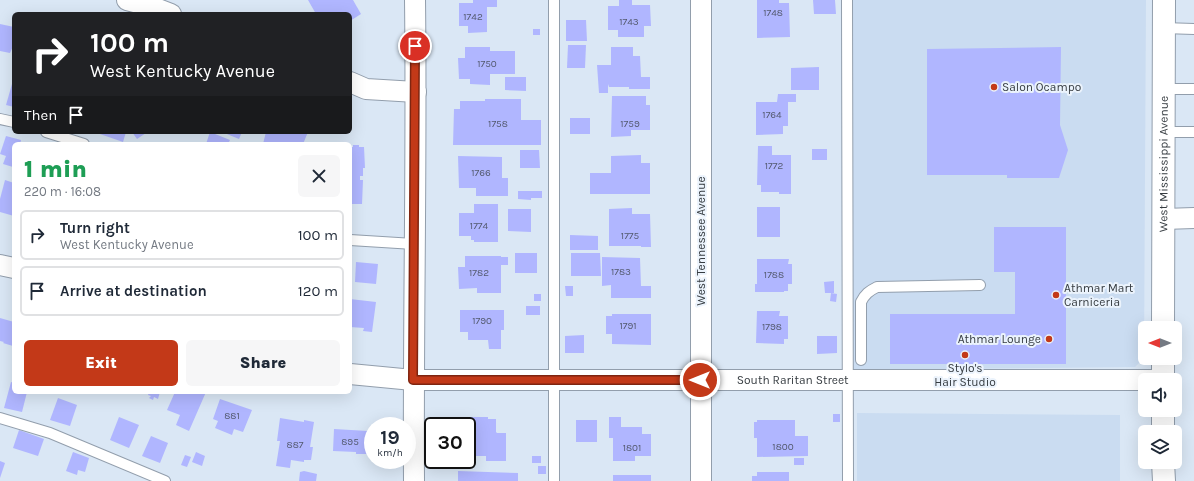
<!DOCTYPE html>
<html lang="en">
<head>
<meta charset="utf-8">
<style>
	body { margin:0; font-family:Karla,sans-serif; background:#f6f6f7; color:#1f2937; height:100vh; display:flex; flex-direction:column; font-size:15px; white-space:nowrap }
	* { box-sizing:border-box; margin:0 }
	p { font-size:13px; color:#747a83 }
	.icon { flex:none; width:22px; height:22px; fill:none; stroke:currentColor; stroke-width:2; stroke-linecap:round; stroke-linejoin:round }
	.map { position:relative; flex:1; overflow:hidden }
	.side { position:absolute; left:12px; top:142px; width:340px; height:252px; display:flex; flex-direction:column; background:#fff; border-radius:6px; box-shadow:0 4px 16px #0002 }
	.side>* { flex:none }
	.hud { position:absolute; left:12px; top:12px; width:340px; height:122px; border-radius:6px; box-shadow:0 4px 16px #0002; background:#202124; color:#fff; overflow:hidden }
	.needle { width:26px; rotate:270deg }
	.tools { position:absolute; left:1138px; top:321px; display:grid; gap:8px }
	.tools a { display:grid; place-items:center; width:44px; height:44px; border-radius:6px; background:#fff; box-shadow:0 4px 16px #0002; font-size:20px }
	.speed { position:absolute; left:364px; top:417px; display:flex; gap:8px; font-size:20px; font-weight:700; text-align:center }
	.speed>* { display:grid; place-content:center; width:52px; height:52px; border-radius:50%; background:#fff; box-shadow:0 4px 16px #0002; line-height:1 }
	.speed small { font-size:10px; font-weight:400 }
	.speed .limit { border:2px solid #111; border-radius:6px; background:#fff; color:#111 }
	.pin { position:absolute; display:grid; place-items:center; width:34px; height:34px; color:#fff; margin:-17px; border:2px solid #fff; border-radius:50%; box-shadow:0 1px 4px #0007 }
	.me { position:absolute; width:44px; margin:-22px; rotate:270deg; stroke-linejoin:round; filter:drop-shadow(0 0 3px #0008) }
	.turn { display:flex; align-items:center; gap:14px; height:84px; padding:0 12px; font-size:18px }
	.turn .icon { width:52px; height:52px; stroke-width:2.5 }
	.turn b { display:block; font-size:28px; line-height:34px }
	.then { display:flex; align-items:center; height:38px; padding:0 12px; background:#0003; gap:8px; font-size:15px }
	.round { display:grid; place-items:center; flex:none; width:42px; height:42px; border-radius:6px; background:#f6f6f7 }
	.head { display:flex; align-items:center; justify-content:space-between; height:68px; padding:0 12px }
	h1 { font-size:24px; font-weight:800; line-height:30px; color:#1e9e55 }
	.primary-button { display:flex; gap:8px; margin-top:auto; padding:8px 12px }
	.primary-button a { flex:1; height:46px; border-radius:6px; background:#c33918; color:#fff; font-size:16px; font-weight:800; line-height:46px; text-align:center }
	.primary-button a+a { background:#f6f6f7; color:#1f2937 }
	ul { padding:0; list-style:none }
	li { display:flex; align-items:center; gap:12px; height:50px; margin:0 8px 6px; padding:0 4px; border:2px solid #e0e1e3; border-radius:6px }
	li div { flex:1 }
	li b { display:block; font-size:15px }
	li em { font-style:normal }
	.map>svg:first-child { display:block }
</style>
</head>
<body>
<div class="map">
<svg width="1194" height="481" viewBox="0 0 1194 481">
	<rect width="100%" height="100%" fill="#dae7f5"/>
	<g fill="#cadcf1">
		<polygon points="852,0 1146,0 1144,358 1135,367 853,370"/>
		<polygon points="857,413 1120,415 1120,481 857,481"/>
	</g>
	<g fill="#b0b6ff">
		<polygon points="308,0 353,0 361,14 350,21 350,14 316,14"/>
		<polygon points="473,0 497,0 497,7 487,7 487,32 468,33 468,26 459,26 459,3 473,3"/>
		<polygon points="619,0 632,0 632,5 650,5 651,26 644,26 644,37 618,37 618,30 608,30 608,6 619,6"/>
		<polygon points="757,0 779,0 779,3 789,3 790,37 757,38"/>
		<polygon points="813,0 835,0 836,14 814,14"/>
		<polygon points="566,20 586,20 587,41 566,41"/>
		<polygon points="0,24 14,27 14,40 13,44 14,44 10,53 0,51"/>
		<rect x="533" y="29" width="7" height="6"/>
		<polygon points="568,45 586,45 585,68 567,68"/>
		<polygon points="465,47 490,47 490,51 515,51 515,74 490,74 490,85 470,84 470,79 459,79 458,58 465,58"/>
		<polygon points="611,47 633,47 633,56 640,56 641,77 650,77 650,89 629,89 629,87 609,87 608,84 608,93 599,93 597,65 611,65"/>
		<polygon points="1061,47 1060,125 1068,150 1059,178 1007,178 1007,175 927,175 927,49"/>
		<polygon points="819,67 819,90 791,90 791,68"/>
		<polygon points="505,77 526,77 526,91 505,90"/>
		<polygon points="12,84 14,85 14,107 6,105"/>
		<polygon points="778,94 796,94 796,102 788,102 788,126 783,126 783,134 756,135 756,102 777,102"/>
		<polygon points="612,96 646,96 646,105 650,105 650,130 631,130 631,136 611,137"/>
		<polygon points="485,99 521,99 521,120 541,120 541,145 453,145 454,109 460,109 460,101 485,101"/>
		<rect x="570" y="118" width="20" height="16"/>
		<polygon points="101,132 126,132 123,142 100,134"/>
		<polygon points="132,132 145,132 146,133 137,139"/>
		<polygon points="210,132 230,140 228,144 206,144"/>
		<polygon points="222,132 242,132 239,139"/>
		<polygon points="266,132 308,132 303,144 263,144"/>
		<polygon points="6,136 21,140 20,144 14,144 13,167 3,164 6,156 0,154"/>
		<polygon points="353,145 359,145 359,147 364,147 365,168 363,168 363,176 360,176 360,180 363,180 362,204 350,204 350,147 353,147"/>
		<polygon points="758,146 772,146 772,155 791,155 791,194 779,194 779,192 761,192 761,185 757,185"/>
		<rect x="812" y="149" width="15" height="11"/>
		<polygon points="520,150 539,150 540,168 520,168"/>
		<polygon points="641,155 641,163 650,163 650,194 590,194 590,173 611,173 611,156"/>
		<polygon points="458,156 502,157 502,178 508,178 508,196 476,196 476,188 459,188"/>
		<polygon points="5,180 14,183 14,216 0,212 0,199"/>
		<polygon points="518,191 542,191 542,198 531,198 531,200 518,199"/>
		<polygon points="474,204 498,204 498,242 474,242 474,240 471,240 471,236 459,236 459,213 474,213"/>
		<rect x="757" y="207" width="23" height="30"/>
		<polygon points="632,208 632,214 650,214 651,247 641,247 641,246 609,246 609,209"/>
		<polygon points="508,209 531,209 531,232 508,231"/>
		<polygon points="994,227 1066,227 1066,364 890,364 890,314 1015,314 1015,272 994,272"/>
		<polygon points="570,235 598,236 598,250 570,250"/>
		<rect x="515" y="253" width="22" height="20"/>
		<polygon points="571,253 600,253 601,276 571,276"/>
		<polygon points="465,256 501,256 501,257 508,257 508,265 501,265 501,293 477,293 477,288 459,289 458,267 465,267"/>
		<polygon points="602,257 640,258 641,286 651,286 651,298 611,298 611,285 602,286"/>
		<polygon points="757,259 789,259 788,264 792,264 792,284 788,284 788,291 784,291 784,292 755,292 755,284 757,284"/>
		<polygon points="356,262 378,264 376,284 355,282"/>
		<polygon points="834,281 834,293 825,293 824,282"/>
		<polygon points="565,286 573,286 573,296 566,296"/>
		<polygon points="831,293 837,294 836,302 830,301"/>
		<rect x="534" y="294" width="7" height="7"/>
		<polygon points="350,299 376,302 372,332 363,331 364,328 350,327"/>
		<rect x="526" y="306" width="14" height="9"/>
		<polygon points="460,310 504,310 504,330 501,330 501,349 489,349 488,340 468,340 468,332 460,332"/>
		<polygon points="757,311 780,311 779,316 788,316 788,339 784,339 784,344 756,343"/>
		<polygon points="612,314 651,314 651,345 612,344 612,334 606,334 606,316 612,316"/>
		<polygon points="0,318 14,322 13,346 3,343 4,342 0,341"/>
		<polygon points="584,335 584,353 565,353 565,336"/>
		<polygon points="817,336 837,336 837,353 817,354"/>
		<polygon points="11,382 14,383 14,392 27,392 22,412 4,408"/>
		<polygon points="149,392 160,392 158,399 154,397 153,400 149,398 151,396 148,395"/>
		<polygon points="175,392 206,392 189,431 176,425 180,415 167,410"/>
		<polygon points="58,398 77,405 70,426 50,420"/>
		<polygon points="220,399 252,410 243,432 234,429 232,435 215,428 218,421 213,419"/>
		<rect x="833" y="414" width="7" height="8"/>
		<polygon points="119,417 139,425 129,448 110,440"/>
		<polygon points="466,417 488,417 488,419 496,419 496,432 497,433 506,433 506,461 486,461 486,456 474,456 474,446 467,446"/>
		<polygon points="609,417 621,417 621,427 642,427 642,434 651,434 651,456 635,456 635,461 613,461 613,438 609,438"/>
		<polygon points="280,418 304,422 304,420 314,422 310,447 313,447 311,460 304,460 304,462 291,460 290,468 276,466 280,441 277,441"/>
		<rect x="576" y="420" width="21" height="22"/>
		<polygon points="757,420 795,420 795,436 808,436 808,456 757,457 757,438 754,438 754,422 757,422"/>
		<polygon points="334,429 368,431 367,454 356,454 356,452 333,451"/>
		<polygon points="19,430 44,439 38,456 13,448"/>
		<polygon points="151,436 168,443 160,463 142,456"/>
		<polygon points="73,452 89,458 85,472 78,470 77,475 66,471"/>
		<polygon points="196,452 205,456 202,466 192,462"/>
		<polygon points="185,455 191,457 187,467 181,465"/>
		<rect x="532" y="456" width="9" height="7"/>
		<rect x="794" y="458" width="10" height="7"/>
		<polygon points="0,461 5,463 0,478"/>
		<rect x="538" y="466" width="8" height="8"/>
		<polygon points="304,471 317,474 316,481 299,481 300,472"/>
		<polygon points="458,471 518,473 518,481 458,481"/>
		<polygon points="757,472 789,472 789,481 752,481 752,476 757,476"/>
		<rect x="613" y="475" width="38" height="6"/>
	</g>
	<g fill="none" stroke-linecap="round" stroke-linejoin="round">
		<g stroke="#929eac" stroke-width="12">
			<g id="lane">
				<polyline points="554,0 554,481"/>
				<polyline points="847,0 848,481"/>
				<polyline points="1163,28 1194,29"/>
				<polyline points="1164,89 1194,89"/>
				<polyline points="0,119 14,122"/>
				<polyline points="46,132 84,144"/>
				<polyline points="1164,132 1194,132"/>
				<polyline points="350,240 414,244"/>
				<path d="M861 360V302C865 294 869 291 877 287L980 285"/>
				<polyline points="0,418 50,433 165,481"/>
			</g>
		</g>
		<g stroke="#929eac" stroke-width="22">
			<g id="street">
				<polyline points="127,0 150,6 171,14"/>
				<polyline points="350,82 366,89 416,92"/>
				<polyline points="1164,219 1194,218"/>
				<polyline points="0,265 14,268"/>
				<path id="s1" d="M350 374 413 380H1163"/>
				<path d="M414 481C413 321 417 160 415 0"/>
				<polyline points="701,481 701,0"/>
			</g>
		</g>
		<g stroke="#929eac" stroke-width="24">
			<g id="secondary">
				<path id="s2" d="M1163 328 1164 0"/>
				<polyline points="1163,380 1163,358"/>
				<polyline points="1163,410 1163,432"/>
				<polyline points="1163,462 1164,481"/>
			</g>
		</g>
		<use href="#lane" stroke="#fff" stroke-width="10"/>
		<use href="#street" stroke="#fff" stroke-width="20"/>
		<use href="#secondary" stroke="#fff" stroke-width="22"/>
	</g>
	<g fill="none" stroke-linecap="round" stroke-linejoin="round">
		<g stroke="#7f2510" stroke-width="10">
			<polyline id="route" points="415,46 413,380 700,380"/>
		</g>
		<use href="#route" stroke="#c33918" stroke-width="7"/>
	</g>
	<g fill="#c33918" stroke="#ebf3fc" stroke-width="1.5">
		<circle cx="994" cy="87" r="4"/>
		<circle cx="1056" cy="295" r="4"/>
		<circle cx="1049" cy="339" r="4"/>
		<circle cx="965" cy="355" r="4"/>
	</g>
	<g text-anchor="middle" stroke-width="4" stroke-linejoin="round" paint-order="stroke">
		<g font-size="10" fill="#545a70">
			<text x="773" y="16">1748</text>
			<text x="473" y="20">1742</text>
			<text x="629" y="25">1743</text>
			<text x="487" y="67">1750</text>
			<text x="772" y="118">1764</text>
			<text x="498" y="127">1758</text>
			<text x="630" y="127">1759</text>
			<text x="774" y="169">1772</text>
			<text x="481" y="176">1766</text>
			<text x="479" y="229">1774</text>
			<text x="630" y="239">1775</text>
			<text x="621" y="275">1783</text>
			<text x="479" y="276">1782</text>
			<text x="774" y="278">1788</text>
			<text x="482" y="324">1790</text>
			<text x="628" y="329">1791</text>
			<text x="772" y="330">1798</text>
			<text x="232" y="419">881</text>
			<text x="350" y="445">895</text>
			<text x="295" y="448">887</text>
			<text x="783" y="450">1800</text>
			<text x="632" y="451">1801</text>
		</g>
		<g font-size="12" fill="#363c41" stroke="#ebf3fc" text-anchor="start">
			<text x="1002" y="91">Salon Ocampo</text>
			<text x="1064" y="292">Athmar Mart<tspan x="1064" dy="14">Carniceria</tspan></text>
			<text x="1041" y="343" text-anchor="end">Athmar Lounge</text>
			<text x="965" y="372" text-anchor="middle">Stylo's<tspan x="965" dy="14">Hair Studio</tspan></text>
		</g>
		<g font-size="12" fill="#363c41" stroke="#ebf3fc">
			<text dy="4" stroke="none"><textPath href="#s2" startOffset="164">West Mississippi Avenue</textPath></text>
			<text transform="translate(701 241) rotate(-90)" y="4">West Tennessee Avenue</text>
			<text dy="4" stroke="none"><textPath href="#s1" startOffset="443">South Raritan Street</textPath></text>
		</g>
	</g>
</svg>
<div class="tools">
<a><svg class="needle" viewBox="-14 -14 28 28"><path d="M0-13l5 13h-10z" fill="#e53935"/><path d="M0 13l5-13h-10z" fill="#747a83"/></svg></a>
<a><svg class="icon" aria-label="sound" viewBox="0 0 24 24"><path d="M4 9h4l5-4v14l-5-4H4zM17 9q2 3 0 6"/></svg></a>
<a><svg class="icon" aria-label="layers" viewBox="0 0 24 24"><path d="M12 4l9 5-9 5-9-5zM3 14l9 5 9-5"/></svg></a>
</div>
<div class="speed"><div>19<small>km/h</small></div><div class="limit">30</div></div>
<div class="pin" style="left:415px;top:46px;background:#d93025"><svg class="icon" aria-label="arrive" viewBox="0 0 24 24"><path d="M6 21V4h12l-3 4 3 4H6"/></svg></div>
<svg class="me" style="left:700px;top:380px" viewBox="-20 -20 40 40"><circle r="17" fill="#c33918" stroke="#fff" stroke-width="3"/><path d="M0-11L8 9 0 5-8 9z" fill="#fff"/></svg>
<div class="hud">
<div class="turn"><svg class="icon" aria-label="right" viewBox="0 0 24 24"><path d="M7 20v-9h11M14 6l5 5-5 5"/></svg><div><b>100 m</b>West Kentucky Avenue</div></div>
<div class="then">Then<svg class="icon" aria-label="arrive" viewBox="0 0 24 24"><path d="M6 21V4h12l-3 4 3 4H6"/></svg></div>
</div>
<section class="side">
<div class="head"><div><h1>1 min</h1><p>220 m · 16:08</p></div><a class="round"><svg class="icon" aria-label="close" viewBox="0 0 24 24"><path d="M6 6l12 12M18 6L6 18"/></svg></a></div>
<ul>
<li><svg class="icon" aria-label="right" viewBox="0 0 24 24"><path d="M7 20v-9h11M14 6l5 5-5 5"/></svg><div><b>Turn right</b><p>West Kentucky Avenue</p></div><em>100 m</em></li>
<li><svg class="icon" aria-label="arrive" viewBox="0 0 24 24"><path d="M6 21V4h12l-3 4 3 4H6"/></svg><div><b>Arrive at destination</b></div><em>120 m</em></li>
</ul>
<div class="primary-button"><a>Exit</a><a>Share</a></div>
</section>
</div>
</body>
</html>
